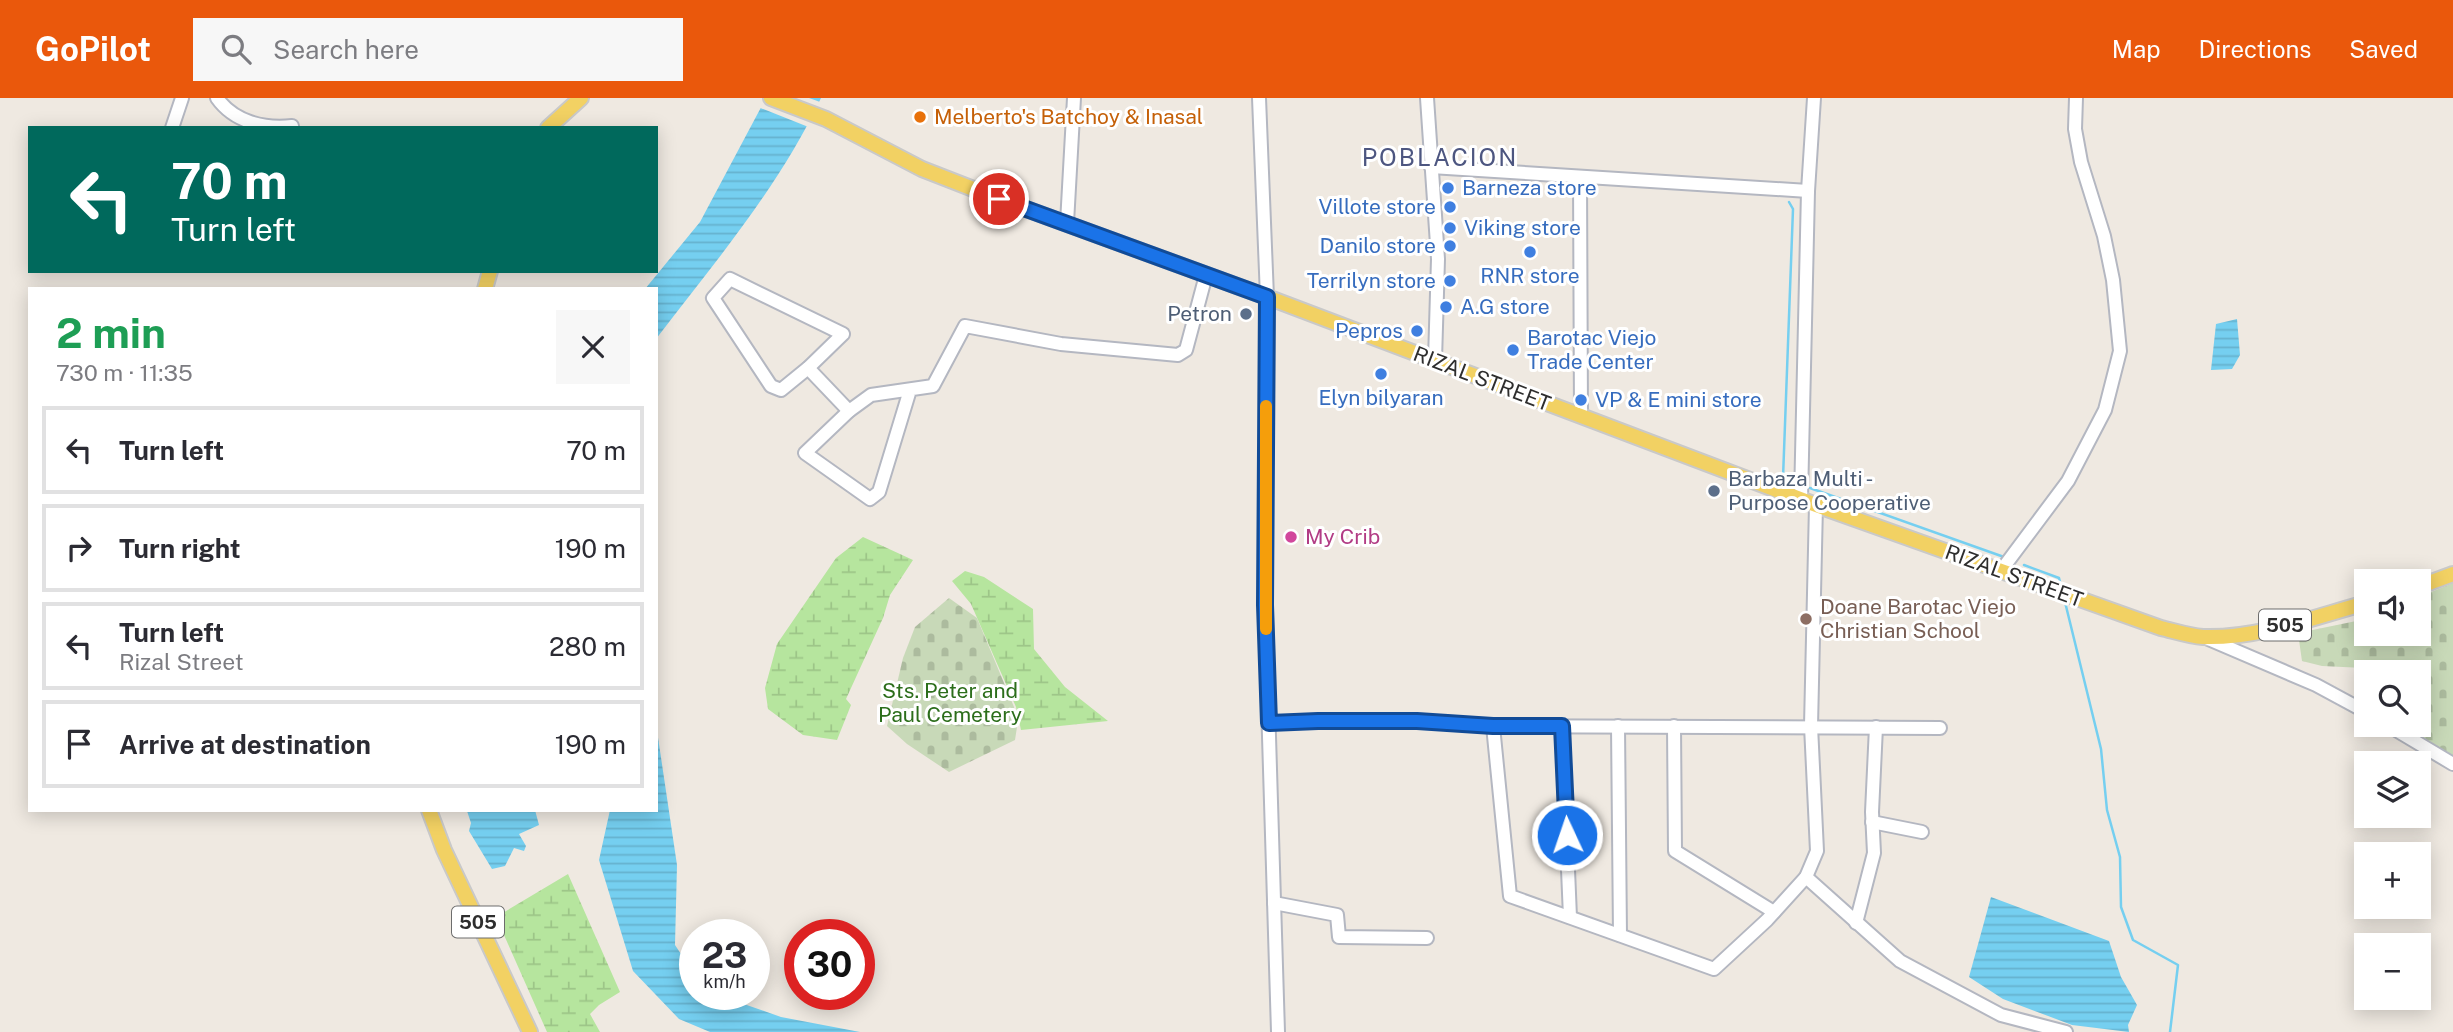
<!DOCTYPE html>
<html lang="en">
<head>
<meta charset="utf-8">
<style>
	body { margin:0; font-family:"Public Sans",sans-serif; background:#f7f7f7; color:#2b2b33; height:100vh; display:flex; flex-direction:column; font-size:26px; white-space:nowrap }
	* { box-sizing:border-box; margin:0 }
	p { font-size:23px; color:#7c7c81 }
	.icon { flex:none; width:38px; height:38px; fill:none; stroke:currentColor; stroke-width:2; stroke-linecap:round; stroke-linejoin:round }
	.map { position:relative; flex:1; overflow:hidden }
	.details { position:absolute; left:28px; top:189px; width:630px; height:525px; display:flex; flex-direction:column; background:#fff; border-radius:0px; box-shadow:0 4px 18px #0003 }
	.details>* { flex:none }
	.hud { position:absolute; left:28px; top:28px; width:630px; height:147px; border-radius:0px; box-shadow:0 4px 18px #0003; background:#00695c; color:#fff; overflow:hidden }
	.fabs { position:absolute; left:2354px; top:471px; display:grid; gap:14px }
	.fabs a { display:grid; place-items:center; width:77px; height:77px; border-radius:0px; background:#fff; box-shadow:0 4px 18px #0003; font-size:35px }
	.speed { position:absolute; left:679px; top:821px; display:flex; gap:14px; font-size:35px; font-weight:700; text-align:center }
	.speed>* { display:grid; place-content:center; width:91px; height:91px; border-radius:50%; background:#fff; box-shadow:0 4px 18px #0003; line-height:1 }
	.speed small { font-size:18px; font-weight:400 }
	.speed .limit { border:10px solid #d22; background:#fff; color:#111 }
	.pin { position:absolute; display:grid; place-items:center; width:60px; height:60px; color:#fff; margin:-30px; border:4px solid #fff; border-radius:50%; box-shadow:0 2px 7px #0007 }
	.me { position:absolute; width:77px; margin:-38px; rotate:357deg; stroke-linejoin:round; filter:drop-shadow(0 0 5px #0008) }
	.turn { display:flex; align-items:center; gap:24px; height:147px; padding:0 28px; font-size:32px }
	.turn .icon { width:91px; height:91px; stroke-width:2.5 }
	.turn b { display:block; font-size:49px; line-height:60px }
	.round { display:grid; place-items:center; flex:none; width:74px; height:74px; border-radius:0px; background:#f7f7f7 }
	.head { display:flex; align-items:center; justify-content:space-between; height:119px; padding:0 28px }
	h1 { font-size:42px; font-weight:700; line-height:52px; color:#1e9e55 }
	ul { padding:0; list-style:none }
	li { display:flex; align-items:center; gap:21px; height:88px; margin:0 14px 10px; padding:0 14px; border:4px solid #e1e1e2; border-radius:0px }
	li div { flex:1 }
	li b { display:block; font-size:26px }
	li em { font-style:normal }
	header { display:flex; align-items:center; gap:42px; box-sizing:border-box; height:98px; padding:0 35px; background:#ea580c; color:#fff }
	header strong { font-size:33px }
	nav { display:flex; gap:38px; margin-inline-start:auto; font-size:24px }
	.search { width:490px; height:63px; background:#f7f7f7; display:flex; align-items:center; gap:18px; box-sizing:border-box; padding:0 24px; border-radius:0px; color:#7c7c81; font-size:26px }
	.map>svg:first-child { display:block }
</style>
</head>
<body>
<header>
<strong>GoPilot</strong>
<div class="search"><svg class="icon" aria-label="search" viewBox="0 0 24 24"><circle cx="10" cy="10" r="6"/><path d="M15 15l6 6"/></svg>Search here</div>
<nav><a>Map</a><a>Directions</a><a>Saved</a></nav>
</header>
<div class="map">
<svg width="2453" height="934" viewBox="0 0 2453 934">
	<defs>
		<pattern id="wetland-marsh" width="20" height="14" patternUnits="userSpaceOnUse" patternTransform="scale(1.75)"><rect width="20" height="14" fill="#b6e59e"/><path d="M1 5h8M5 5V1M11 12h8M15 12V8" fill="none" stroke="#9dc588"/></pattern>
		<pattern id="cemetery-stones" width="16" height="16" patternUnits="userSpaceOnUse" patternTransform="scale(1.75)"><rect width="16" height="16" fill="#c8d9b8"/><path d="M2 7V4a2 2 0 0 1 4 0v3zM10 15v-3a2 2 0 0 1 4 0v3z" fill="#acbb9e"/></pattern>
		<pattern id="water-rules" width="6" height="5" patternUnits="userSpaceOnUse" patternTransform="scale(1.75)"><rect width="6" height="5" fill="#75cff0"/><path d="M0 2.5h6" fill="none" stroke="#66b2ce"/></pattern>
	</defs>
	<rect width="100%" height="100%" fill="#efe9e1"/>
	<g fill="url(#wetland-marsh)">
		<polygon points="863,439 913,462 890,497 883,520 846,601 851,607 837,642 803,637 768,611 765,590 777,546 836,460"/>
		<polygon points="965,473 984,479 1033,511 1034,551 1065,589 1108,623 1021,632 1016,609 971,506 952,483"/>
		<polygon points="568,776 620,894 599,907 590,916 600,934 547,934 496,819"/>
	</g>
	<g fill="url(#cemetery-stones)">
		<polygon points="2453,485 2453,658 2402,627 2418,626 2418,574 2366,574 2366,605 2363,603 2364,570 2322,568 2302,563 2298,535 2366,521 2366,536 2418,536 2419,499"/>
		<polygon points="949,500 977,520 1014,609 1017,629 1015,642 949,674 907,646 887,628 903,560 915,529"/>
	</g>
	<g fill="url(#water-rules)">
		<path d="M766 0H821C779 89 715 164 656 241V191H645L700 124Z"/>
		<polygon points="2237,221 2240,257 2232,271 2211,272 2216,226"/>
		<polygon points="656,626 677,767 675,847 695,877 695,896 725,896 738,904 781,919 860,934 710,934 679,921 633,873 599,762 610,712 656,712"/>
		<polygon points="535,712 539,727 519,736 526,748 524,753 514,750 505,768 492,771 469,733 471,725 467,713"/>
		<polygon points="1991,799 2109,843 2121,879 2137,907 2128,927 2129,934 2072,927 2003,901 1969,879"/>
	</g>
	<polygon fill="#efe9e1" points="762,0 809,0 823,5 811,30 758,9"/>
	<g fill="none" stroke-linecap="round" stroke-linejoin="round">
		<g stroke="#75cff0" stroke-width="2.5">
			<polyline points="1789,104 1793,111 1783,380 1792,383"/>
			<polyline points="1810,390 2004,459"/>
			<polyline points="2024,467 2059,480 2061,488"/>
			<polyline points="2065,504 2101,651 2107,712 2120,759 2121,809 2133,842 2178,867 2170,934"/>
		</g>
		<g stroke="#b4b7c1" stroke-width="16">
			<g id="minor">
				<path d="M217 0C234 24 264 31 292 28"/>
				<polyline points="1259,0 1267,199 1265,507 1278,934"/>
				<polyline points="1427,0 1438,161 1435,262"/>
				<polyline points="172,30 182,0"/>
				<polyline points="1431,69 1808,93"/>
				<polyline points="1580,79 1581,318"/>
				<polyline points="1067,125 1074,0"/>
				<polygon points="730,181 843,236 808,270 781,292 771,288 713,200"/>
				<polyline points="808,270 849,313"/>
				<polyline points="910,292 879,394 870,401 805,355 849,313 871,297 933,288 965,228 1061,246 1178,257 1186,252 1206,177"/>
				<polyline points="1801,401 1808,93 1814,0"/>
				<polyline points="2000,474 2068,383 2105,312 2120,253 2113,182 2104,138 2081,64 2075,31 2076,0"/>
				<polyline points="2206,540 2316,587 2366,614"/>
				<polyline points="1269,625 1318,623 1417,623 1493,628 1940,630"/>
				<polyline points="2386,626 2453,666"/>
				<polyline points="1493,628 1510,798 1714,871 1767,822 1806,779 1817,753 1811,628 1816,407"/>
				<polyline points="1562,628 1570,819"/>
				<polyline points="1618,628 1620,837"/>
				<polyline points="1674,628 1675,753 1774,814"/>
				<polyline points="1872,724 1922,734"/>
				<polyline points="1806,779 1900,863 2001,917 2066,934"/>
				<polyline points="1274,805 1337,817 1339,839 1427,840"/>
				<polyline points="1856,825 1874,755 1872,714 1876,629"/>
			</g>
		</g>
		<g stroke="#c9c9c9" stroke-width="18">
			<g id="major">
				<path d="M771 0 826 21 922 71 999 101 1267 199 1816 407 2161 530C2174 533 2189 538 2203 539 2257 541 2314 519 2366 505"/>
				<polyline points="548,30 581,0"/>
				<polyline points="485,191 490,173"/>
				<polyline points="2418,489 2453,476"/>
				<polyline points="429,712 444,752 530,934"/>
			</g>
		</g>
		<use href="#minor" stroke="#fff" stroke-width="12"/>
		<use href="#major" stroke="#f2d163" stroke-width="14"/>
	</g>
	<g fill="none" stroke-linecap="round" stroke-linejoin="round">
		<g stroke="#114b97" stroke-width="18">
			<polyline id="route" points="999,101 1267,199 1265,507 1269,625 1318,623 1417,623 1493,628 1562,628 1567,737"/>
		</g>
		<use href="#route" stroke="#1a73e8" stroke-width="12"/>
		<polyline stroke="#f59e0b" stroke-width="12" points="1266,531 1266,308"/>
	</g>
	<circle fill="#e8710a" stroke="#fff" stroke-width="2.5" cx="920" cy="19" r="7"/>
	<g fill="#3f7fe0" stroke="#fff" stroke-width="2.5">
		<circle cx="1448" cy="90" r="7"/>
		<circle cx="1450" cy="109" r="7"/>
		<circle cx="1450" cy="130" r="7"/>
		<circle cx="1450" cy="148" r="7"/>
		<circle cx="1530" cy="154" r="7"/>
		<circle cx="1450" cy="183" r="7"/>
		<circle cx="1446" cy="209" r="7"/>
		<circle cx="1417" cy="233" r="7"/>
		<circle cx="1513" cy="252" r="7"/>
		<circle cx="1381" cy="276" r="7"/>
		<circle cx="1581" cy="302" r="7"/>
	</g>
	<g fill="#5c6f8a" stroke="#fff" stroke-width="2.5">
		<circle cx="1246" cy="216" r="7"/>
		<circle cx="1714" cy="393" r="7"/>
	</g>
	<circle fill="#d1479c" stroke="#fff" stroke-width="2.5" cx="1291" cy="439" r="7"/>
	<circle fill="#8d6e63" stroke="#fff" stroke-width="2.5" cx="1806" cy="521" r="7"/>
	<g text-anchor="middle" stroke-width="6" stroke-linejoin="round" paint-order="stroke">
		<g fill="#fff" stroke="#6d6d6d" stroke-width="2">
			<rect x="2259" y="511.5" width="52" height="31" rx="5"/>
			<rect x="452" y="808.5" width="52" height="31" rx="5"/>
		</g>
		<g font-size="19" font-weight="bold" fill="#2e2e2e">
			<text x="2285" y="534">505</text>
			<text x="478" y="831">505</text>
		</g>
		<g font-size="21" fill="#c56008" stroke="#fff" text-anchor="start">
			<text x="934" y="26">Melberto's Batchoy &amp; Inasal</text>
		</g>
		<g font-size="21" fill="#366cbe" stroke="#fff" text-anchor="start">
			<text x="1462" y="97">Barneza store</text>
			<text x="1436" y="116" text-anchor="end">Villote store</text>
			<text x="1464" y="137">Viking store</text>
			<text x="1436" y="155" text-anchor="end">Danilo store</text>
			<text x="1530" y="185" text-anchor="middle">RNR store</text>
			<text x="1436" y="190" text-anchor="end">Terrilyn store</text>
			<text x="1460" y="216">A.G store</text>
			<text x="1403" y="240" text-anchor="end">Pepros</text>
			<text x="1527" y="247">Barotac Viejo<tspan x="1527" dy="24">Trade Center</tspan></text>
			<text x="1381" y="307" text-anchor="middle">Elyn bilyaran</text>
			<text x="1595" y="309">VP &amp; E mini store</text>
		</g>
		<g font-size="21" fill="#4e5e75" stroke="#fff" text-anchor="end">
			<text x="1232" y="223">Petron</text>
			<text x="1728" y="388" text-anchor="start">Barbaza Multi -<tspan x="1728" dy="24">Purpose Cooperative</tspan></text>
		</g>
		<g font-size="21" fill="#2e2e2e" stroke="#fff">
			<text transform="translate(1482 281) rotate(21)" y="7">RIZAL STREET</text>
			<text transform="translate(2014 478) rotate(20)" y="7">RIZAL STREET</text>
		</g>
		<g font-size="21" fill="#b23c85" stroke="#fff" text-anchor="start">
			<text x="1305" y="446">My Crib</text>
		</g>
		<g font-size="21" fill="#785e54" stroke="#fff" text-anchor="start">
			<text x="1820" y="516">Doane Barotac Viejo<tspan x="1820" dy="24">Christian School</tspan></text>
		</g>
		<g font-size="21" fill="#2c6e1b" stroke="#fff">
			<text x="950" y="600">Sts. Peter and<tspan x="950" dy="24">Paul Cemetery</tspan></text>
		</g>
		<g font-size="24" letter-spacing="2" fill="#4d5680" stroke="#fff">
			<text x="1440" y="68">POBLACION</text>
		</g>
	</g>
</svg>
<div class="fabs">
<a><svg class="icon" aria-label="sound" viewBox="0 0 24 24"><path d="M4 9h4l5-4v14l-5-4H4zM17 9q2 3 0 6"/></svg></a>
<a><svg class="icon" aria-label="search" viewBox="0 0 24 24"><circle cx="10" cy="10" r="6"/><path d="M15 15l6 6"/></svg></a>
<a><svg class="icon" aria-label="layers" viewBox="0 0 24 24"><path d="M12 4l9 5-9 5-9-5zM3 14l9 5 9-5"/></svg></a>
<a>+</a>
<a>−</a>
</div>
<div class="speed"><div>23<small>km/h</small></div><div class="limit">30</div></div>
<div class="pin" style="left:999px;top:101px;background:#d93025"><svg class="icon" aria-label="arrive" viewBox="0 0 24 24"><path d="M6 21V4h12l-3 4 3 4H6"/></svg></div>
<svg class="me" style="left:1567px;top:737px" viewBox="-20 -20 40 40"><circle r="17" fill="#1a73e8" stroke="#fff" stroke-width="3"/><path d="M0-11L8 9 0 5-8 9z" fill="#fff"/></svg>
<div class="hud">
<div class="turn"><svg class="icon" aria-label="left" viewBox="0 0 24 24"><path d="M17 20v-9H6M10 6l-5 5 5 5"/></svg><div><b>70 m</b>Turn left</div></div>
</div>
<section class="details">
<div class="head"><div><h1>2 min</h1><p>730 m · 11:35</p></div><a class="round"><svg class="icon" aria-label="close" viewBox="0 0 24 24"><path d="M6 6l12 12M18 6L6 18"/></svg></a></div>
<ul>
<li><svg class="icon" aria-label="left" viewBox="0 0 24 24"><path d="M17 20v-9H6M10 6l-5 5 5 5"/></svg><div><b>Turn left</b></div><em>70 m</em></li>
<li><svg class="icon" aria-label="right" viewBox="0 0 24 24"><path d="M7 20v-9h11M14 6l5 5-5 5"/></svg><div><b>Turn right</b></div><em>190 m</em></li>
<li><svg class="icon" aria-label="left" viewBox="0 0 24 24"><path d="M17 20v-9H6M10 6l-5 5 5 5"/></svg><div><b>Turn left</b><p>Rizal Street</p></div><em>280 m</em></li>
<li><svg class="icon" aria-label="arrive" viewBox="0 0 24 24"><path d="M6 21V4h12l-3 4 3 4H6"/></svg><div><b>Arrive at destination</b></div><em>190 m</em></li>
</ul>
</section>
</div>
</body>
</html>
